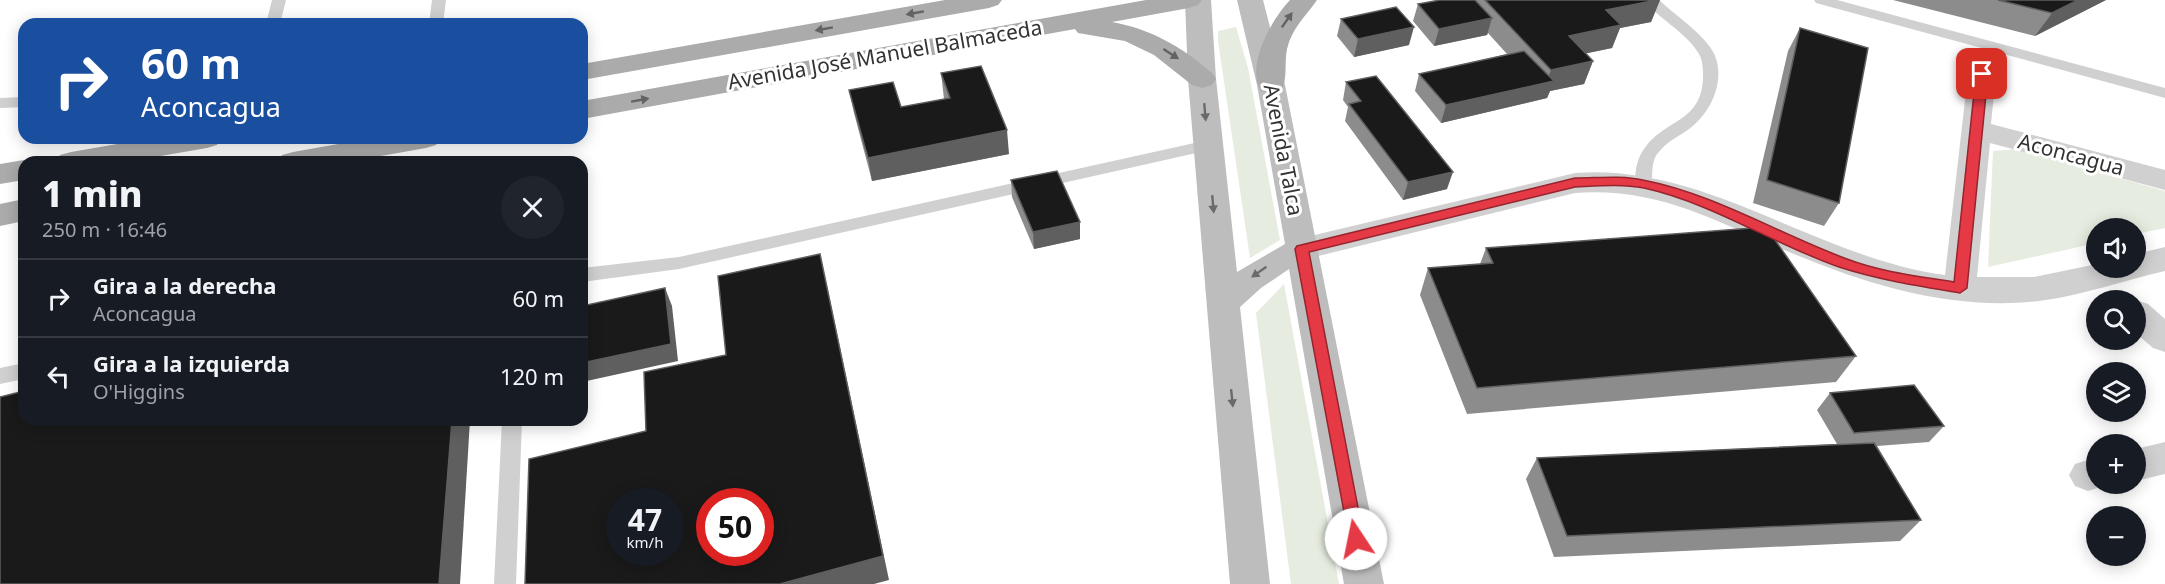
<!DOCTYPE html>
<html lang="es">
<head>
<meta charset="utf-8">
<style>
	body { margin:0; font-family:"Noto Sans",sans-serif; background:#20242c; color:#f1f3f6; height:100vh; display:flex; flex-direction:column; font-size:22px; white-space:nowrap }
	* { box-sizing:border-box; margin:0 }
	p { font-size:20px; color:#9ea1a6 }
	.icon { flex:none; width:33px; height:33px; fill:none; stroke:currentColor; stroke-width:2; stroke-linecap:round; stroke-linejoin:round }
	.map { position:relative; flex:1; overflow:hidden }
	.details { position:absolute; left:18px; top:156px; width:570px; height:270px; display:flex; flex-direction:column; background:#171b24; border-radius:18px; box-shadow:0 3px 15px #0003 }
	.details>* { flex:none }
	.guide { position:absolute; left:18px; top:18px; width:570px; height:126px; border-radius:18px; box-shadow:0 3px 15px #0003; background:#1a4fa0; color:#fff; overflow:hidden }
	.controls { position:absolute; left:2086px; top:218px; display:grid; gap:12px }
	.controls a { display:grid; place-items:center; width:60px; height:60px; border-radius:50%; background:#171b24; box-shadow:0 3px 15px #0003; font-size:30px }
	.speed { position:absolute; left:606px; top:488px; display:flex; gap:12px; font-size:30px; font-weight:700; text-align:center }
	.speed>* { display:grid; place-content:center; width:78px; height:78px; border-radius:50%; background:#171b24; box-shadow:0 3px 15px #0003; line-height:1 }
	.speed small { font-size:15px; font-weight:400 }
	.speed .limit { border:9px solid #d22; background:#fff; color:#111 }
	.pin { position:absolute; display:grid; place-items:center; width:51px; height:51px; color:#fff; margin:-26px; border-radius:12px; box-shadow:0 3px 9px #0006 }
	.me { position:absolute; width:66px; margin:-33px; rotate:349deg; stroke-linejoin:round; filter:drop-shadow(0 0 4px #0008) }
	.turn { display:flex; align-items:center; gap:21px; height:126px; padding:0 24px; font-size:27px }
	.turn .icon { width:78px; height:78px; stroke-width:2.5 }
	.turn b { display:block; font-size:42px; line-height:51px }
	.round { display:grid; place-items:center; flex:none; width:63px; height:63px; border-radius:32px; background:#20242c }
	.summary { display:flex; align-items:center; justify-content:space-between; height:102px; padding:0 24px }
	h1 { font-size:36px; font-weight:800; line-height:45px }
	ul { padding:0; list-style:none }
	li { display:flex; align-items:center; gap:18px; height:78px; padding:0 24px; border-top:2px solid #363941 }
	li div { flex:1 }
	li b { display:block; font-size:22px }
	li em { font-style:normal }
	.map>svg:first-child { display:block }
</style>
</head>
<body>
<div class="map">
<svg width="2165" height="584" viewBox="0 0 2165 584">
	<rect width="100%" height="100%" fill="#fff"/>
	<g fill="#e6ecdf">
		<polygon points="1236,27 1248,68 1280,240 1250,258 1218,41 1218,31"/>
		<polygon points="2017,149 2165,191 2165,228 2136,234 2136,228 2097,228 2097,243 1988,267 1993,151"/>
		<polygon points="1284,284 1339,584 1291,584 1256,313"/>
	</g>
	<g fill="none" stroke-linecap="round" stroke-linejoin="round">
		<g fill="#d0d0d0" fill-rule="evenodd">
			<polygon points="272,0 286,0 280,24 266,24"/>
			<polygon points="432,0 446,0 443,24 429,24"/>
			<path d="M1644 0H1659C1675 15 1697 29 1710 47 1727 70 1716 104 1697 122 1686 134 1668 139 1658 153 1649 164 1655 178 1649 188H1637L1635 184C1635 169 1637 157 1647 145 1669 118 1704 121 1703 73 1703 66 1702 57 1697 51 1684 31 1659 19 1644 0Z"/>
			<polygon points="1814,0 1837,0 2165,88 2165,98 1816,3"/>
			<polygon points="24,97 24,107 0,108 0,98"/>
			<polygon points="1208,140 1214,141 1216,145 1214,149 679,269 582,282 582,268 679,257"/>
			<polygon points="24,363 24,379 0,384 0,368"/>
			<polygon points="502,420 522,420 516,584 494,584"/>
		</g>
		<g fill="#d0d0d0" fill-rule="evenodd">
			<path d="M1982 66 1992 68 1996 74 1991 124 2165 170V190L1990 143 1977 277H2034L2097 264V267H2136V254L2165 247V271C2126 280 2086 294 2046 300 1962 312 1876 288 1799 256 1720 225 1664 187 1575 193L1302 260 1291 257 1286 249 1291 241 1302 238 1575 173C1707 163 1816 258 1945 275L1968 74 1972 68Z"/>
			<polygon points="2136,300 2148,304 2165,319 2165,352 2153,348 2136,333"/>
			<polygon points="2165,442 2165,474 2136,481 2136,449"/>
			<polygon points="2097,457 2097,483 2110,484 2088,491 2075,486 2069,475 2075,464"/>
		</g>
		<polygon fill="#bdbdbd" fill-rule="evenodd" points="1185,0 1211,0 1216,79 1237,272 1285,244 1257,85 1237,0 1263,0 1285,85 1384,584 1344,584 1289,269 1261,288 1240,307 1270,584 1230,584 1188,79"/>
		<g fill="#ababab" fill-rule="evenodd">
			<polygon points="945,0 1002,0 998,5 989,8 582,80 582,64"/>
			<path d="M1146 0H1202L1198 5 1189 8 1112 22C1151 29 1182 47 1212 73L1216 79 1212 85 1202 88 1192 85 1154 55 1125 41 1078 33 1075 29 582 119V101Z"/>
			<path d="M1290 0H1317C1305 17 1292 28 1287 49 1284 63 1288 80 1281 91L1271 94 1261 91C1245 66 1272 19 1290 0Z"/>
			<polygon points="152,138 222,138 217,145 207,148 126,162 56,162 60,155 71,152"/>
			<polygon points="372,138 441,138 436,145 426,148 347,162 278,162 282,155 293,152"/>
			<polygon points="24,160 31,162 24,162 24,180 0,184 0,164"/>
			<polygon points="24,199 24,221 0,226 0,204"/>
		</g>
	</g>
	<g fill="#8c8c8c">
		<polygon points="1440,0 1660,0 1651,22 1620,28 1612,48 1586,53 1593,61 1584,84 1550,91 1547,98 1441,123 1415,91 1419,74 1507,54 1488,33 1487,35 1434,46 1413,21 1418,4"/>
		<polygon points="1893,0 2106,0 2035,36"/>
		<polygon points="1341,19 1409,45 1354,57 1337,36"/>
		<polygon points="1800,28 1839,203 1824,226 1753,203 1788,51"/>
		<polygon points="941,73 1009,154 872,181 854,113 849,90 901,107 944,99"/>
		<polygon points="1346,82 1447,189 1403,200 1345,121 1348,107 1343,100"/>
		<polygon points="1011,180 1080,239 1034,249 1012,197"/>
		<polygon points="1486,248 1856,356 1836,382 1467,414 1420,295 1428,268 1480,264"/>
		<polygon points="1830,393 1944,426 1929,442 1877,446 1921,520 1900,541 1554,557 1526,479 1537,458 1837,444 1817,410"/>
	</g>
	<g fill="#5f5f5f">
		<polygon points="1657,0 1660,0 1651,22 1620,28 1612,48 1560,59 1569,36 1606,10"/>
		<polygon points="2078,0 2106,0 2035,36 2052,13"/>
		<polygon points="1492,18 1487,35 1434,46 1439,29"/>
		<polygon points="1414,27 1409,45 1354,57 1358,39"/>
		<polygon points="1593,61 1584,84 1550,91 1547,98 1441,123 1446,105 1546,83 1551,70"/>
		<polygon points="1007,130 1009,154 872,181 868,158"/>
		<polygon points="1453,172 1447,189 1403,200 1408,182"/>
		<polygon points="1080,222 1080,239 1034,249 1033,232"/>
		<polygon points="820,254 826,281 889,580 874,584 780,584"/>
		<polygon points="665,288 672,306 678,361 582,382 582,363"/>
		<polygon points="452,420 470,420 460,584 439,584"/>
	</g>
	<g fill="#1a1a1a" stroke="#5f5f5f" stroke-width="1.5" fill-rule="evenodd">
		<polygon points="1440,0 1475,0 1492,18 1439,29 1418,4"/>
		<polygon points="1485,0 1657,0 1606,10 1621,25 1569,36 1593,61 1551,70"/>
		<polygon points="1998,0 2078,0 2052,13"/>
		<polygon points="1396,7 1414,27 1358,39 1341,19"/>
		<polygon points="1800,28 1868,48 1839,203 1767,180"/>
		<polygon points="1524,51 1554,81 1446,105 1419,74"/>
		<polygon points="981,66 1007,130 868,158 849,90 893,82 901,107 950,98 941,73"/>
		<polygon points="1376,76 1453,172 1408,182 1349,104 1361,101 1346,82"/>
		<polygon points="1057,171 1080,222 1033,232 1011,180"/>
		<polygon points="1766,227 1856,356 1477,388 1428,268 1493,263 1486,248"/>
		<path d="M820 254 883 556 780 584H525L529 459 646 431 644 372 726 355 718 276ZM620 501H670V552H620ZM710 501H760V552H710Z"/>
		<polygon points="665,288 671,344 582,363 582,306"/>
		<polygon points="1914,385 1944,426 1854,433 1830,393"/>
		<polygon points="24,391 24,420 452,420 439,584 0,584 0,397"/>
		<polygon points="1874,443 1921,520 1567,536 1537,458"/>
	</g>
	<defs><path id="oneway-solid" d="M-6-.8H1V-3.2L6.5 0L1 3.2V.8H-6Z" transform="scale(1.5)"/></defs>
	<g fill="#636363">
		<use href="#oneway-solid" transform="translate(915 13) rotate(170)"/>
		<use href="#oneway-solid" transform="translate(1287 20) rotate(-55)"/>
		<use href="#oneway-solid" transform="translate(824 29) rotate(170)"/>
		<use href="#oneway-solid" transform="translate(1171 54) rotate(33)"/>
		<use href="#oneway-solid" transform="translate(640 100) rotate(-10)"/>
	</g>
	<g fill="#6a6a6a">
		<use href="#oneway-solid" transform="translate(1205 112) rotate(85)"/>
		<use href="#oneway-solid" transform="translate(1213 204) rotate(85)"/>
		<use href="#oneway-solid" transform="translate(1259 272) rotate(145)"/>
		<use href="#oneway-solid" transform="translate(1232 398) rotate(84)"/>
	</g>
	<path fill="#e63946" stroke="#96252e" stroke-width="1.5" d="M1982 71 1988 74 1967 288 1960 293C1919 286 1879 280 1839 267 1773 244 1712 203 1644 188 1621 184 1598 186 1575 187L1309 252 1364 539 1362 544 1356 547 1350 544 1295 249 1297 246 1575 178C1598 178 1621 175 1643 180 1715 194 1779 234 1847 259 1881 272 1918 276 1954 282L1976 74Z"/>
	<g text-anchor="middle" stroke-width="6" stroke-linejoin="round" paint-order="stroke">
		<g font-size="21" fill="#333" stroke="#fff">
			<text transform="translate(885 55) rotate(-10)" y="7">Avenida José Manuel Balmaceda</text>
			<text transform="translate(1283 150) rotate(79)" y="7">Avenida Talca</text>
			<text transform="translate(2071 155) rotate(15)" y="7">Aconcagua</text>
		</g>
	</g>
</svg>
<div class="controls">
<a><svg class="icon" aria-label="sound" viewBox="0 0 24 24"><path d="M4 9h4l5-4v14l-5-4H4zM17 9q2 3 0 6"/></svg></a>
<a><svg class="icon" aria-label="search" viewBox="0 0 24 24"><circle cx="10" cy="10" r="6"/><path d="M15 15l6 6"/></svg></a>
<a><svg class="icon" aria-label="layers" viewBox="0 0 24 24"><path d="M12 4l9 5-9 5-9-5zM3 14l9 5 9-5"/></svg></a>
<a>+</a>
<a>−</a>
</div>
<div class="speed"><div>47<small>km/h</small></div><div class="limit">50</div></div>
<div class="pin" style="left:1982px;top:74px;background:#d93025"><svg class="icon" aria-label="arrive" viewBox="0 0 24 24"><path d="M6 21V4h12l-3 4 3 4H6"/></svg></div>
<svg class="me" style="left:1356px;top:539px" viewBox="-20 -20 40 40"><circle r="19" fill="#fff"/><path d="M0-13L10 11 0 6-10 11z" fill="#e63946"/></svg>
<div class="guide">
<div class="turn"><svg class="icon" aria-label="right" viewBox="0 0 24 24"><path d="M7 20v-9h11M14 6l5 5-5 5"/></svg><div><b>60 m</b>Aconcagua</div></div>
</div>
<section class="details">
<div class="summary"><div><h1>1 min</h1><p>250 m · 16:46</p></div><a class="round"><svg class="icon" aria-label="close" viewBox="0 0 24 24"><path d="M6 6l12 12M18 6L6 18"/></svg></a></div>
<ul>
<li><svg class="icon" aria-label="right" viewBox="0 0 24 24"><path d="M7 20v-9h11M14 6l5 5-5 5"/></svg><div><b>Gira a la derecha</b><p>Aconcagua</p></div><em>60 m</em></li>
<li><svg class="icon" aria-label="left" viewBox="0 0 24 24"><path d="M17 20v-9H6M10 6l-5 5 5 5"/></svg><div><b>Gira a la izquierda</b><p>O'Higgins</p></div><em>120 m</em></li>
</ul>
</section>
</div>
</body>
</html>
